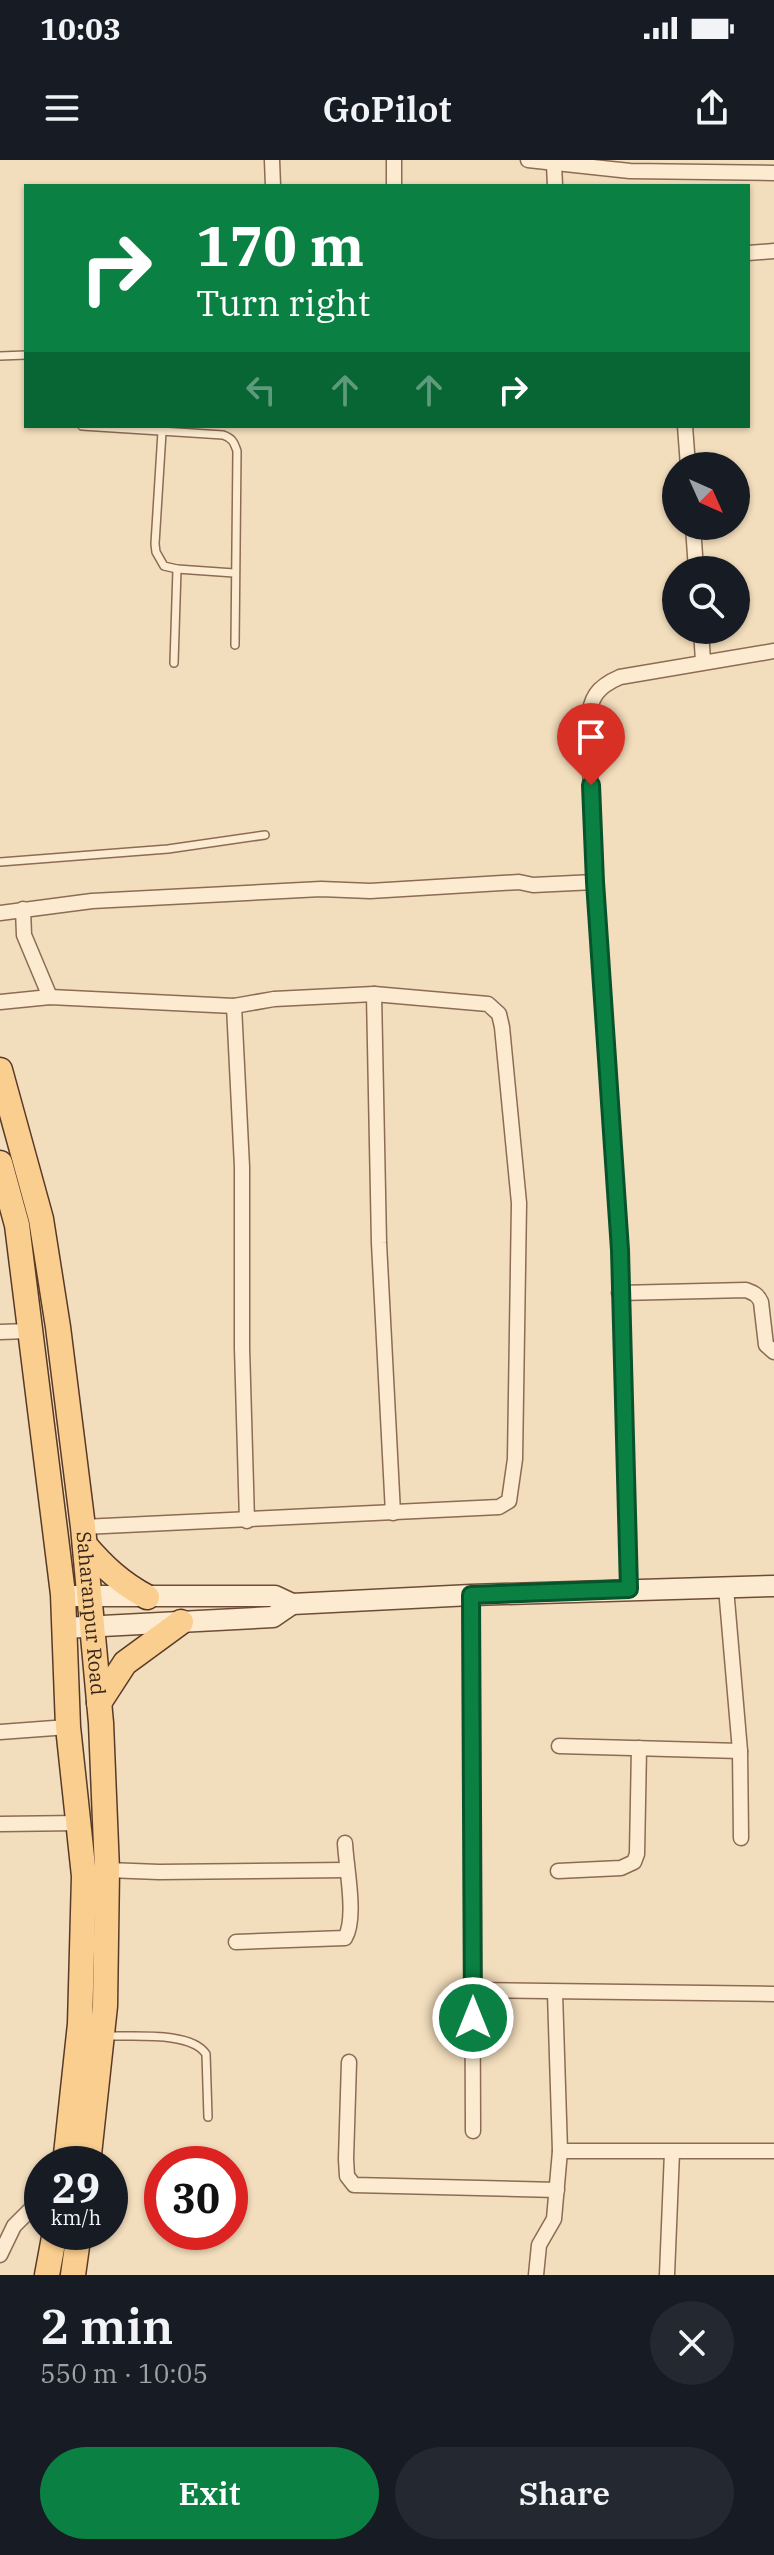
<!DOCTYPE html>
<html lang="en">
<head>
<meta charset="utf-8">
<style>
	body { margin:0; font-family:"IBM Plex Serif",serif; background:#242831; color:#f1f3f6; height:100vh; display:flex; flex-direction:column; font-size:30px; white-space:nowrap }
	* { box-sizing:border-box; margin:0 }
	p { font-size:26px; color:#9ea1a6 }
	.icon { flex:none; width:44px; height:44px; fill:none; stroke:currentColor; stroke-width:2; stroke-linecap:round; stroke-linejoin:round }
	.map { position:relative; height:2115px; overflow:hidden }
	.side { display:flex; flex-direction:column; background:#171b24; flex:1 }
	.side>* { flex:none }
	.hud { position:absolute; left:24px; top:24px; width:726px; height:244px; border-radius:0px; box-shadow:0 2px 6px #0004; background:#0b8043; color:#fff; overflow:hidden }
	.needle { width:52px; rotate:135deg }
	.tools { position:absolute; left:662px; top:292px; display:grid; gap:16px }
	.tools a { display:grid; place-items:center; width:88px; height:88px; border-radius:50%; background:#171b24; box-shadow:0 2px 6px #0004; font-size:40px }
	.speed { position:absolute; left:24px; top:1986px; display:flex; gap:16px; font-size:40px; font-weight:700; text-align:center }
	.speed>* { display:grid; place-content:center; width:104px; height:104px; border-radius:50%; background:#171b24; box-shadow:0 2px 6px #0004; line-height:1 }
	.speed small { font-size:20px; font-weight:400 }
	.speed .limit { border:12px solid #d22; background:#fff; color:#111 }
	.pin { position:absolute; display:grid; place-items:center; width:68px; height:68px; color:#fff; margin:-82px -34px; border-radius:50% 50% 50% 0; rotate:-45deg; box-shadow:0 0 8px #0007 }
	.pin .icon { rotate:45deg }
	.me { position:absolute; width:88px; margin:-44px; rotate:0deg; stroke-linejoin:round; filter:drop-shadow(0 0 6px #0008) }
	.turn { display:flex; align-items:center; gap:28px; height:168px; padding:0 40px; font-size:36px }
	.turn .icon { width:104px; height:104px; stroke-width:2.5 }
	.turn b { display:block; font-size:56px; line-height:68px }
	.lanes { display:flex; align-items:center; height:76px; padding:0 40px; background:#0003; justify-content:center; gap:40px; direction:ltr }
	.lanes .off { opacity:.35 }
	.round { display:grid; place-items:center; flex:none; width:84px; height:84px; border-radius:42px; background:#242831 }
	.headline { display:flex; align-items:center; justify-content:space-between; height:136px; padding:0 40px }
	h1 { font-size:48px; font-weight:600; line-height:60px }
	.action { display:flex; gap:16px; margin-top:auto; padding:16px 40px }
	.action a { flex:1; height:92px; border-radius:48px; background:#0b8043; color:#fff; font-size:32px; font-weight:600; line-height:92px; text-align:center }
	.action a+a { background:#242831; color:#f1f3f6 }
	.status { display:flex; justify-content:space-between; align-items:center; height:56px; padding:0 40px; background:#171b24; direction:ltr }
	.status svg { height:22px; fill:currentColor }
	header { display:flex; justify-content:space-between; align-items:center; height:104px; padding:0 40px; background:#171b24; font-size:36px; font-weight:600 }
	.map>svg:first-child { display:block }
</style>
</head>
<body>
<div class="status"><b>10:03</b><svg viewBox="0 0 49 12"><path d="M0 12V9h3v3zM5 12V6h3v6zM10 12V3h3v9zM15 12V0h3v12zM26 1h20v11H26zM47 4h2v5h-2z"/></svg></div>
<header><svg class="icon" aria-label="menu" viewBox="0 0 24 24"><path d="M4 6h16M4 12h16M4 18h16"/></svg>GoPilot<svg class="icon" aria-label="share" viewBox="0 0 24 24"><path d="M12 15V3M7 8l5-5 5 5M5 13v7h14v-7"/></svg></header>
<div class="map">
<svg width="774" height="2115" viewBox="0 0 774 2115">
	<rect width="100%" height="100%" fill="#f2ddbc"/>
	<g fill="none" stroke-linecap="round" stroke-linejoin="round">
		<g stroke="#8c6c54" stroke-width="10">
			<g id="lane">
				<polyline points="0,196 26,195"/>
				<path d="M82 266 223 275C232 278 234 282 237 291L235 485"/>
				<polyline points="162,272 155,384 156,392 164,406 177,409 174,503"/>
				<polyline points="177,409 234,413"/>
				<polyline points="0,702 168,689 265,675"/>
				<path d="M107 1876C133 1877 191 1871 206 1894L208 1957"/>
			</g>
		</g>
		<g stroke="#8c6c54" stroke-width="17">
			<g id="street">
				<polyline points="272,0 273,26"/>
				<polyline points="528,0 630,11 774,13"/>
				<polyline points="554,4 555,26"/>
				<polyline points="394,26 394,0"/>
				<polyline points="748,93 774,91"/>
				<polyline points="685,266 688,306"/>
				<polyline points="693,366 696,410"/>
				<polyline points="701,470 703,501"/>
				<polyline points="23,749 24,775 50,837"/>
				<polyline points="0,753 92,741 169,737 321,729 370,731 519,722 533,725 595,722"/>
				<polyline points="374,834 379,1083 393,1353"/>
				<polyline points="0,842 50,837 234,846 274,839 374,834 488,844 499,854 502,867 519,1043 515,1299 509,1341 499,1347 83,1367"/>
				<polyline points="234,846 242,1007 242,1188 247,1361"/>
				<path d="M619 1133 746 1130C754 1133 758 1135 761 1142L766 1185 774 1192"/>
				<polyline points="0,1172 29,1171"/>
				<polyline points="726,1428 740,1591 741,1678"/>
				<path d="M629 1429 620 1090 595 722 588 563C590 537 597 527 620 517L774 491"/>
				<polyline points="471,1435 473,1971"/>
				<polyline points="0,1572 68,1567"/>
				<polyline points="559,1586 740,1591"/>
				<polyline points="0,1664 80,1663"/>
				<polyline points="107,1710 159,1712 347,1710"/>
				<polyline points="558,1711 621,1708 634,1702 637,1694 639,1588"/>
				<path d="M236 1782 345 1778C357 1758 346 1707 345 1683"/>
				<polyline points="473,1830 774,1834"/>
				<polyline points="349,1902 346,1999 347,2016 354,2025 557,2030"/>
				<polyline points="560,1991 774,1991"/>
				<polyline points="0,2095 14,2066 42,2038"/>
				<polyline points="536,2115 539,2085 554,2059 560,1991 555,1833"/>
				<polyline points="667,2115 672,1992"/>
			</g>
		</g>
		<g stroke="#6d4d37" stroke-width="23">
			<g id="secondary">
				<polyline points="75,1436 275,1436 292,1444 471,1435 774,1426"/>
				<polyline points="64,1468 273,1457 292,1444"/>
			</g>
		</g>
		<g stroke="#593a29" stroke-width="27">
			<g id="primary">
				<path id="s1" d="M0 910 41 1059 58 1167 83 1367 101 1563 107 1710 105 1846 88 2004"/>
				<polyline points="0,1003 17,1065 63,1434 68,1567 84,1716 80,1864 65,2004"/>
				<path d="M85 1385C104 1407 121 1423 147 1437"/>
				<polyline points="99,1543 125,1503 181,1462"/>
				<polyline points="47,2115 55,2072"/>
				<polyline points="73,2115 79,2072"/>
			</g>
		</g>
		<use href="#lane" stroke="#fcebd0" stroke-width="7"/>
		<use href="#street" stroke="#fcebd0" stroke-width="14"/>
		<use href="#secondary" stroke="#fcebd0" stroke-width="20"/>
		<use href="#primary" stroke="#face8f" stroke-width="24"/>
	</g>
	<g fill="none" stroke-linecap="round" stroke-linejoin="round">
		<g stroke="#07532c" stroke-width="20">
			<polyline id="route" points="473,1858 471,1435 629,1429 620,1090 595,722 591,625"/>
		</g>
		<use href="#route" stroke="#0b8043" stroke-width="14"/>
	</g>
	<g text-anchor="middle" stroke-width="6" stroke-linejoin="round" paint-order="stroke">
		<g font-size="20" fill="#39261a" stroke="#f9e8cd">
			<text dy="7" stroke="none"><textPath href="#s1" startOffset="552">Saharanpur Road</textPath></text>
		</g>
	</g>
</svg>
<div class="tools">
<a><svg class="needle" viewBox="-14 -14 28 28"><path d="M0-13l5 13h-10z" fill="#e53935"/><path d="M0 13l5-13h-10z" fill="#9ea1a6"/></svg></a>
<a><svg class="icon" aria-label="search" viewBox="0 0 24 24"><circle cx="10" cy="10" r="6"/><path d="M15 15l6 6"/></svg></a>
</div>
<div class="speed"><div>29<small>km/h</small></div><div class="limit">30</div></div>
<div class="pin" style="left:591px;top:625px;background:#d93025"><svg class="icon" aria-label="arrive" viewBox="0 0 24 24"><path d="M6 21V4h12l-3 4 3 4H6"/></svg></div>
<svg class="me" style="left:473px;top:1858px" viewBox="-20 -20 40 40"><circle r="17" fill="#0b8043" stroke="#fff" stroke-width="3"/><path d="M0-11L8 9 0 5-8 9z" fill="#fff"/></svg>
<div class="hud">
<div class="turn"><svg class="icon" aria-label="right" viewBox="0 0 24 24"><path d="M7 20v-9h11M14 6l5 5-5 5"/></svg><div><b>170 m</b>Turn right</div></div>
<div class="lanes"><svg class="icon off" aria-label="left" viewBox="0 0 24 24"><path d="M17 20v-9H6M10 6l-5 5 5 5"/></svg><svg class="icon off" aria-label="ahead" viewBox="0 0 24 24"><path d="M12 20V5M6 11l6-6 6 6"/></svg><svg class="icon off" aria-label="ahead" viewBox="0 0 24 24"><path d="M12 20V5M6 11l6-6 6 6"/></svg><svg class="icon" aria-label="right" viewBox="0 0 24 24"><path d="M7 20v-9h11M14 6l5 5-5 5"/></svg></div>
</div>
</div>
<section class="side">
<div class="headline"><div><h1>2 min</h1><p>550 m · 10:05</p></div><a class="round"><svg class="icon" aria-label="close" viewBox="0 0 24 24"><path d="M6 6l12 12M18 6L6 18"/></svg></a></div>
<div class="action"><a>Exit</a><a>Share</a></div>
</section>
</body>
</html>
